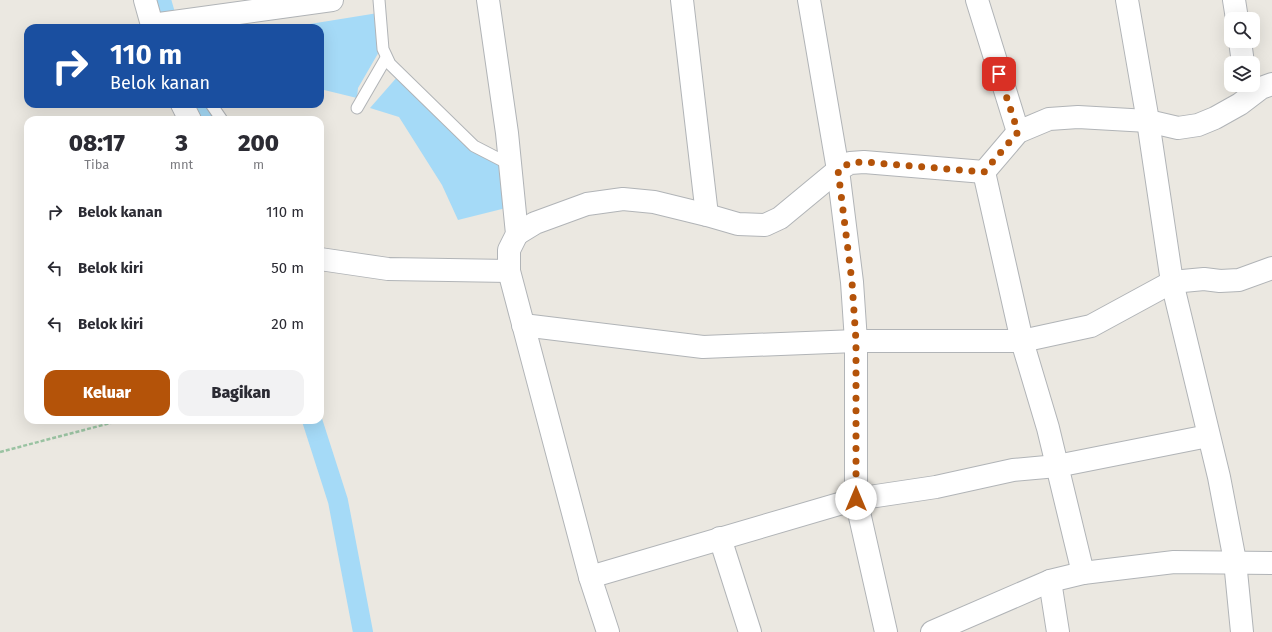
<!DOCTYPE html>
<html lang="id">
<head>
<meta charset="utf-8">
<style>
	body { margin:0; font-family:"Fira Sans",sans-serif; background:#f2f2f3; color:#2b2b33; height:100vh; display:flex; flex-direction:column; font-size:15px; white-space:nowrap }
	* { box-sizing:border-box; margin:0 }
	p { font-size:13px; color:#7c7c81 }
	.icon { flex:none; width:22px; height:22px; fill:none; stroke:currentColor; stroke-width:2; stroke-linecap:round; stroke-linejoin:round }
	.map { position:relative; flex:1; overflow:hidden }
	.sheet { position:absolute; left:24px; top:116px; width:300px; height:308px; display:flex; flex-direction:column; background:#fff; border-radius:12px; box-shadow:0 4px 16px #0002 }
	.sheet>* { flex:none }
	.top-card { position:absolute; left:24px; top:24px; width:300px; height:84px; border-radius:12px; box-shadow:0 4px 16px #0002; background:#1a4fa0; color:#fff; overflow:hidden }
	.fabs { position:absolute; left:1224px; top:12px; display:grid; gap:8px }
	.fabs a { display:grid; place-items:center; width:36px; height:36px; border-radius:8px; background:#fff; box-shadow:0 4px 16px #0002; font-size:20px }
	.pin { position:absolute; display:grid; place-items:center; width:34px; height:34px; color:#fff; margin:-17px; border-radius:8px; box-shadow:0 2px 6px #0006 }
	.me { position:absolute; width:44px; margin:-22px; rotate:0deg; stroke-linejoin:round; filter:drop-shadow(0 0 3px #0008) }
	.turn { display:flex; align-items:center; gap:14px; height:84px; padding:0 20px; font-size:18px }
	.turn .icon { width:52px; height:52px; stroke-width:2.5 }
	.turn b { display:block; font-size:28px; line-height:34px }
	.eta { display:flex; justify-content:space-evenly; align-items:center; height:68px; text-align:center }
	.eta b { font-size:24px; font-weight:800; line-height:28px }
	.button { display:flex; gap:8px; margin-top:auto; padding:8px 20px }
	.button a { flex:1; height:46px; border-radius:12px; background:#b45309; color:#fff; font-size:16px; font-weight:800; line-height:46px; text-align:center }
	.button a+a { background:#f2f2f3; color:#2b2b33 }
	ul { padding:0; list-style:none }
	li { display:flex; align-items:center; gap:12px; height:56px; padding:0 20px }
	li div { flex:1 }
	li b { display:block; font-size:15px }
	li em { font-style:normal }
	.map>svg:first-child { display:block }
</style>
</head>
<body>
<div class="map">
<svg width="1272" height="632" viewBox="0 0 1272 632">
	<rect width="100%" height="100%" fill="#ebe8e1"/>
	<g fill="#a5daf7">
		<polygon points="378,13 380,50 358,88 357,98 320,89 320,28 285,28"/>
		<polygon points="398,76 502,162 506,208 458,220 442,185 399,117 370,108"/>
	</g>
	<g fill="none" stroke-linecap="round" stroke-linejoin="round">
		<g stroke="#a5daf7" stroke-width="20">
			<polyline points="161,0 169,28"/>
			<polyline points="197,104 206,120"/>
			<polyline points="312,420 338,501 363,632"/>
		</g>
		<g stroke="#b1b4b7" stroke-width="13">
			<g id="lane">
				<polyline points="379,0 383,49 390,64 474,146 509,164"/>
				<polyline points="211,104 222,120"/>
				<polyline points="357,108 386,58"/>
			</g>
		</g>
		<g stroke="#b1b4b7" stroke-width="24">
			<g id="street">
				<polyline points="145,0 152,25"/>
				<polyline points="488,0 507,133 517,234 509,250 509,271 590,577 608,632"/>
				<polyline points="682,0 707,215"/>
				<polyline points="809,0 838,170 852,282 856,341 856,499 886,632"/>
				<polyline points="977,0 1018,132"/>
				<polyline points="1127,0 1148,121 1172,282 1219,477 1235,561 1242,632"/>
				<polyline points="1234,0 1237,19"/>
				<polyline points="153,28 152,25 332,0"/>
				<polyline points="1240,41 1243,63"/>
				<polyline points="182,104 190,120"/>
				<polyline points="984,172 1022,341 1048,428 1083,573"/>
				<polyline points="517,234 535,223 587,204 623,199 654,202 707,215 738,224 765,225 780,218 838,170 850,163 864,162 984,172 1018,132 1049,119 1078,117 1148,121 1178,128 1198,125 1215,118 1240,104 1261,88 1272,84"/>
				<polyline points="320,259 388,269 509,271"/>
				<polyline points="523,325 703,347 856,341 1022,341 1091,326 1172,282 1204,279 1220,281 1239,280 1272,268"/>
				<polyline points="720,538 750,632"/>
				<polyline points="590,577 856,499 936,487 1013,470 1057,466 1208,436"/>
				<polyline points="1050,581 1058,632"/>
				<polyline points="932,632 1050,581 1083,573 1174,562 1272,563"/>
			</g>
		</g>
		<polyline stroke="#9ac3a2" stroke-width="2.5" stroke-dasharray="4 2" stroke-linecap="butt" points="0,452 122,420"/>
		<use href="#lane" stroke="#fff" stroke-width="11"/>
		<use href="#street" stroke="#fff" stroke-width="22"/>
	</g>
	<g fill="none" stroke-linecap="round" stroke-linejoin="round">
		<polyline stroke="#b45309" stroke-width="7" stroke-dasharray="0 12.6" points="856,499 856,341 852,282 838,170 850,163 864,162 984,172 1018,132 999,74"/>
	</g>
</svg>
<div class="fabs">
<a><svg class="icon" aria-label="search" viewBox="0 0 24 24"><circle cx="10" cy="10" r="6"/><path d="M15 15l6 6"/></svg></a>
<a><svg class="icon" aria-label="layers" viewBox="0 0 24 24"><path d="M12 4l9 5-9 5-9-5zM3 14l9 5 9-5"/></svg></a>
</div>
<div class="pin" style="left:999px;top:74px;background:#d93025"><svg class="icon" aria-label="arrive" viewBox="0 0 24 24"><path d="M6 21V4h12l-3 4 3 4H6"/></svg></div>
<svg class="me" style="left:856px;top:499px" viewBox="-20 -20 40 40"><circle r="19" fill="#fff"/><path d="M0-13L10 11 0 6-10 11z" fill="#b45309"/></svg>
<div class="top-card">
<div class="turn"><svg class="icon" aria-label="right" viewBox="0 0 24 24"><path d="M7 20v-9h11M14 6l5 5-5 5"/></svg><div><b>110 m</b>Belok kanan</div></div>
</div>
<section class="sheet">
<div class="eta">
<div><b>08:17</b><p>Tiba</p></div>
<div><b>3</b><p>mnt</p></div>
<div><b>200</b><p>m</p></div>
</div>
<ul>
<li><svg class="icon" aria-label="right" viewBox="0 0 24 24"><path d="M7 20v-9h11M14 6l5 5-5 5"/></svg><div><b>Belok kanan</b></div><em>110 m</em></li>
<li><svg class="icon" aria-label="left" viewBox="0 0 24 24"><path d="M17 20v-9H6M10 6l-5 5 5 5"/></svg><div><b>Belok kiri</b></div><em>50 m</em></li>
<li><svg class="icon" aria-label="left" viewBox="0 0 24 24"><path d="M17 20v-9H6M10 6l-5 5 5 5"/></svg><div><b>Belok kiri</b></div><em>20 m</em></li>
</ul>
<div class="button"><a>Keluar</a><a>Bagikan</a></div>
</section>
</div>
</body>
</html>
